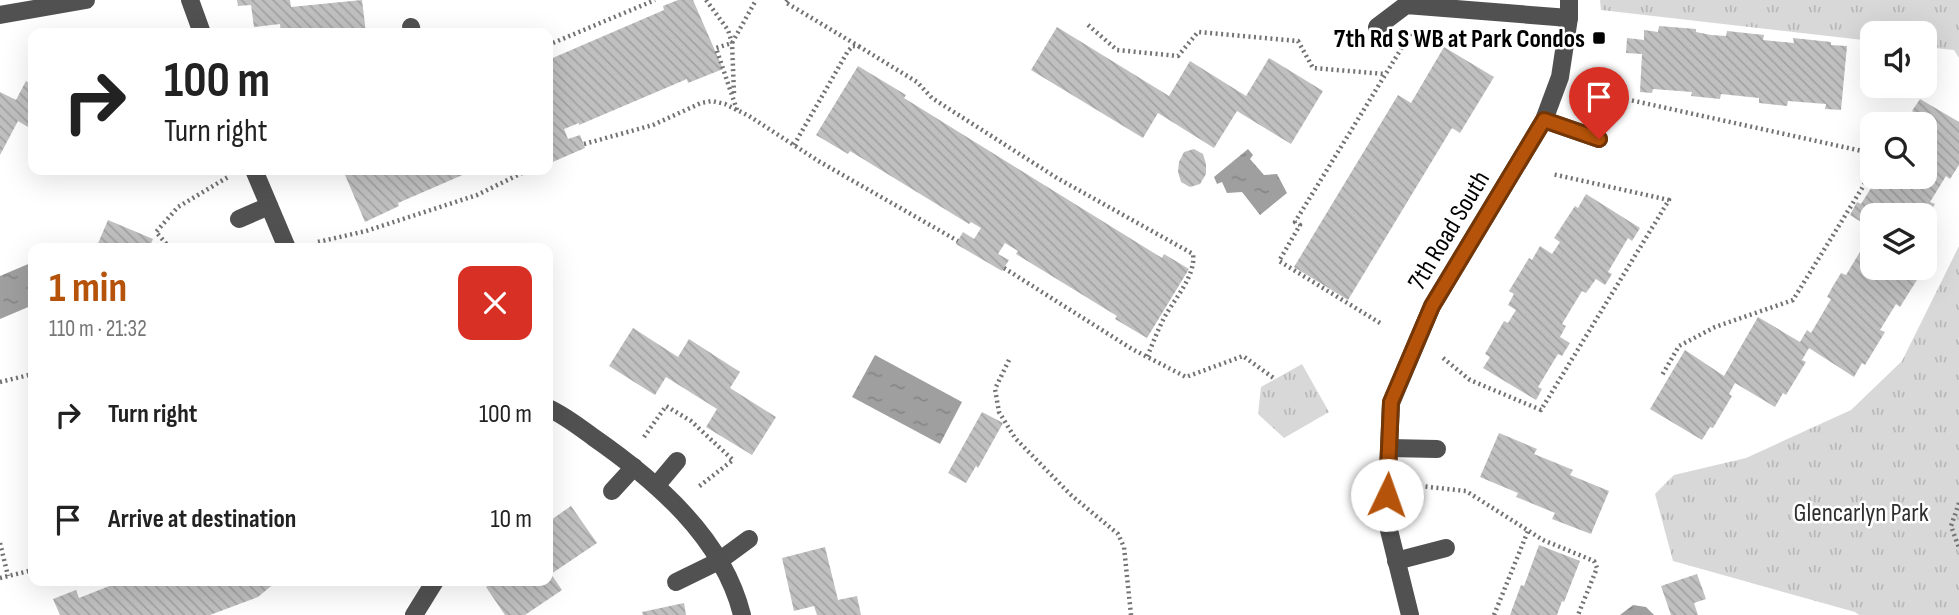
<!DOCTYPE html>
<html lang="en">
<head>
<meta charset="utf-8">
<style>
	body { margin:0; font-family:"Sofia Sans Condensed",sans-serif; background:#f6f6f6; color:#222; height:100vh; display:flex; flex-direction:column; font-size:26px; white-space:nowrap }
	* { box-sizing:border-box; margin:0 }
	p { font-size:23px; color:#767676 }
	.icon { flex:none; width:38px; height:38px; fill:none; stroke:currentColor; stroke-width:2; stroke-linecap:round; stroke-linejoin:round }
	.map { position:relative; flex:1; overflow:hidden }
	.panel { position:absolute; left:28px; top:243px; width:525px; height:343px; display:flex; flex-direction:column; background:#fff; border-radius:14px; box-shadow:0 7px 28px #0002 }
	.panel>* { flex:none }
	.hud { position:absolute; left:28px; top:28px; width:525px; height:147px; border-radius:14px; box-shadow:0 7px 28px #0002; background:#fff; color:#222; overflow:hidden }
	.fabs { position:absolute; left:1860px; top:21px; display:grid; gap:14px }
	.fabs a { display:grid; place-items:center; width:77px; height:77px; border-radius:14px; background:#fff; box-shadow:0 7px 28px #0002; font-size:35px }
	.pin { position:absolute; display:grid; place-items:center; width:60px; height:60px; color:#fff; margin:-72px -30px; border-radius:50% 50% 50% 0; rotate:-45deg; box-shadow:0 0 7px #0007 }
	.pin .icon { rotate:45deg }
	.me { position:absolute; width:77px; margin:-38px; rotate:3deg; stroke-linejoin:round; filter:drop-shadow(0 0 5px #0008) }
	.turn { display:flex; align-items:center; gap:24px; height:147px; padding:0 21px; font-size:32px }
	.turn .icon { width:91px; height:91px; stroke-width:2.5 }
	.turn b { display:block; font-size:49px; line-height:60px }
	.round { display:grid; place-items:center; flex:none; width:74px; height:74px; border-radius:14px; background:#f6f6f6 }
	.overview { display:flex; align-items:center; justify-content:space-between; height:119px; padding:0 21px }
	h1 { font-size:42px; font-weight:700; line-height:52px; color:#b45309 }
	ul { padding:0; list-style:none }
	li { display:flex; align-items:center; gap:21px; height:105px; padding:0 21px }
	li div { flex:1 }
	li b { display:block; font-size:26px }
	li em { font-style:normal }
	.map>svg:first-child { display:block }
</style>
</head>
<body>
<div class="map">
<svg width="1959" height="615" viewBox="0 0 1959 615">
	<defs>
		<pattern id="park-tufts" width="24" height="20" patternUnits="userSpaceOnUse" patternTransform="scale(1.75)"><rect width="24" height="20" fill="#d8d8d8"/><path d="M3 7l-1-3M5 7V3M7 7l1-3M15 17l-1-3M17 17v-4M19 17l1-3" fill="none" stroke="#b8b8b8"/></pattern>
		<pattern id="water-ripples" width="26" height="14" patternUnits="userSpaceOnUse" patternTransform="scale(1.75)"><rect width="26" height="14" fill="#9f9f9f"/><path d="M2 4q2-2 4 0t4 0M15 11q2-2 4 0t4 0" fill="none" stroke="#878787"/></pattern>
		<pattern id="building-back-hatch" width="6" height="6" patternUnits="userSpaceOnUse" patternTransform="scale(1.75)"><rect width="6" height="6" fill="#c0c0c0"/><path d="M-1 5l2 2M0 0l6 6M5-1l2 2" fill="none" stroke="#a3a3a3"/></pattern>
	</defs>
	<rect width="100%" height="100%" fill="#fff"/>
	<g fill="url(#park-tufts)">
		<polygon points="1600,0 1959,0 1959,58 1954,50 1925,47 1925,33 1872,33 1872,41 1601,10"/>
		<polygon points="1959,246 1959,615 1859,615 1855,612 1673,561 1655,494 1674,475 1746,458 1851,410 1902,361"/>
		<polygon points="1302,364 1329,412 1284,438 1258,414 1261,387"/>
	</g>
	<g fill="url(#water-ripples)">
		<polygon points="1248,149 1253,155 1250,159 1264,175 1277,174 1287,193 1260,215 1242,192 1227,193 1222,182 1217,184 1214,177"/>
		<polygon points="33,262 33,305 0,319 0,276"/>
		<polygon points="875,355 962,402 940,444 852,397"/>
		<polygon points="1633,605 1646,607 1654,615 1620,615"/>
	</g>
	<g fill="url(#building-back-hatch)">
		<polygon points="237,0 290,0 291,7 362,0 366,33 281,33 280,24 254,27 251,5 238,6"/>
		<polygon points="678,0 693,0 723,69 688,83 687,79 579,125 579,123 564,129 568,139 580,135 585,148 548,164 548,60 664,10 663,6"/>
		<polygon points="1659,26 1696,29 1696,32 1711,35 1726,36 1727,31 1764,35 1763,40 1794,43 1793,38 1831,42 1831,45 1847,46 1841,110 1825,109 1826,104 1788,101 1787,106 1759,103 1759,98 1721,94 1720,99 1691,96 1692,92 1653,89 1652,93 1640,92 1642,54 1626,53 1627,38 1644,40 1644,30 1658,32"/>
		<polygon points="1057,27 1169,96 1190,61 1246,96 1269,58 1323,91 1291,144 1237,111 1214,148 1158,113 1143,138 1031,70"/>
		<polygon points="1444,47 1494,77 1460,133 1452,128 1348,300 1294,267 1398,95 1411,103"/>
		<polygon points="858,66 906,95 904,98 1162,258 1164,254 1189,269 1147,338 1115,319 1117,316 1016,254 1018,251 1005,243 998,254 1009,260 1002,271 956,244 963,232 974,239 981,228 971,222 969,224 850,151 848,154 816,135"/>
		<polygon points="26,81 33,85 33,130 18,121 0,155 0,92 16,100"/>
		<polygon points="1920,99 1959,122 1959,165 1950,179 1946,176 1930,202 1935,204 1925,220 1925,215 1872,215 1872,268 1918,268 1915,273 1920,275 1900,307 1896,304 1880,330 1885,332 1865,365 1862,363 1854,377 1809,348 1802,360 1806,362 1786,395 1783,393 1775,407 1735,383 1729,394 1732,396 1713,428 1710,427 1702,440 1650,409 1685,350 1724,376 1758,317 1800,342 1807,330 1811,333 1831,299 1827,297 1833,286 1841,273 1846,275 1866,242 1862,240 1869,227 1850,215 1857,202 1861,204 1878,177 1925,177 1925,124 1910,124 1917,114 1912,111"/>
		<polygon points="1194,149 1203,154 1206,164 1206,174 1200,184 1190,187 1181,182 1178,172 1179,162 1184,152"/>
		<polygon points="343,170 474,170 398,203 399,206 365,222"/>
		<polygon points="1586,194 1640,228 1632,241 1628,238 1608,272 1612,274 1605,285 1596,279 1586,293 1582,291 1562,324 1566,326 1560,337 1570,343 1562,356 1558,354 1538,387 1542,389 1536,400 1483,368 1490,357 1485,354 1504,321 1508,323 1516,310 1508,305 1514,294 1509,291 1529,258 1532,260 1540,246 1552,254 1560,242 1554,238 1575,206 1578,208"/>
		<polygon points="108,220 153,239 149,248 96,248"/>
		<polygon points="633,328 678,357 689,339 740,372 730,388 776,417 752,455 706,427 717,409 666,377 655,395 609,366"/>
		<polygon points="982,412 1003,423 978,468 976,466 966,483 948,473"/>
		<polygon points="1499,433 1537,449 1534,454 1573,470 1570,475 1609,491 1591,534 1552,519 1555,513 1516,497 1518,493 1480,477"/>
		<polygon points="571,506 597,543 551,574 562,590 525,615 505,615 486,587 495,581 548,581 548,522"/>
		<polygon points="1539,545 1580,561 1564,602 1562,601 1557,615 1510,615 1521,585 1524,586"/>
		<polygon points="825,547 838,600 857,596 861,615 817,615 814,606 794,611 782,558"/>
		<polygon points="1697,574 1706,599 1694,603 1698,615 1671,615 1661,586"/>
		<polygon points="122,581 277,581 258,597 210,615 60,615 53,599 76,590 79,598"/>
		<polygon points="684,603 686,615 643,615 642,612"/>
	</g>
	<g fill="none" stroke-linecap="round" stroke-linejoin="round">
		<g stroke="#737373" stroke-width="4.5" stroke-dasharray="2 3.5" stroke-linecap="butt">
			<polyline points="706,0 728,30 732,43 734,94"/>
			<polyline points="787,0 785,2 860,47"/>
			<polyline points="1088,25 1117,50 1178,56 1198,32 1298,41 1313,68 1385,74"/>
			<polyline points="548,45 655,0"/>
			<polyline points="1589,91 1871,153 1864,185 1793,300 1715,327 1679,346 1661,377"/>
			<polyline points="737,110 716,48 732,43 756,0"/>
			<polyline points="584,144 653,125 701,103 712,101 725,104 749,116 820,162 958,241"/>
			<path d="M794 145 848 51 853 46 860 47 917 82 932 98 1057 178 1193 254C1196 277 1173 300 1163 320 1157 332 1152 345 1147 357"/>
			<polyline points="318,242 366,231 477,195 528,170"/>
			<polyline points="170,248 156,232 178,207 228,177"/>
			<polyline points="1004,268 1132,349 1186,377 1243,356 1275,379"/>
			<polyline points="1380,323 1279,261 1300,225 1295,222 1412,31"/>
			<polyline points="1443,358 1470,380 1541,410 1669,200 1552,174"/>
			<polyline points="1009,360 995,389 999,412 1015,438 1071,495 1118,534 1124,547 1131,615"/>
			<polyline points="0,382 33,374"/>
			<polyline points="644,437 666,406 691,421 733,460 697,488"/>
			<polyline points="1420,486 1466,491 1543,540 1594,561 1597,568 1578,615"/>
			<polyline points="1959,503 1951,526 1959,548"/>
			<polyline points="0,543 8,576"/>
			<polyline points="0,578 33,570"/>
			<polyline points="1494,615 1528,531"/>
		</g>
		<g stroke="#515151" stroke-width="18">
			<polyline points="190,0 202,33"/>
			<polyline points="0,15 86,0"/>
			<polyline points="411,27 412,33"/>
			<polyline points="1377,27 1406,5 1569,18"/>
			<polyline points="1544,120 1599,139"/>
			<polyline points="254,170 287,248"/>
			<polyline points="239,219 269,206"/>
			<path d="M548 408C564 415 578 426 593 437 655 480 723 538 742 615"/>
			<polyline points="1389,448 1437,449"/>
			<polyline points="656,486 677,461"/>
			<polyline points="612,491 634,467"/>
			<polyline points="1396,561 1446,548"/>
			<polyline points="676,582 719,561 749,539"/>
			<polyline points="414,615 435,581"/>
			<polyline points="1410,615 1386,518 1391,403 1432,306 1544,120 1560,77 1569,18 1569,0"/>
		</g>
	</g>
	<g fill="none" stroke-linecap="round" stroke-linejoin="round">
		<g stroke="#753606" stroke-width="18">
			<polyline id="route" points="1387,495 1391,402 1432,306 1544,120 1599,139"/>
		</g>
		<use href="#route" stroke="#b45309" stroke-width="12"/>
	</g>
	<rect fill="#000" stroke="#fff" stroke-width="2.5" x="1592" y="31" width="14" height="14" rx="3.5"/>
	<g text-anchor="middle" stroke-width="5" stroke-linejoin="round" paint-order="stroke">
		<g font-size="26" font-weight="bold" fill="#000" stroke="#fff" text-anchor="end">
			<text x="1585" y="47">7th Rd S WB at Park Condos</text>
		</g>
		<g font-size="26" fill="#000" stroke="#fff">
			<text transform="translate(1448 230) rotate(-59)" y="9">7th Road South</text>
		</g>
		<g font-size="26" fill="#2f2f2f" stroke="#fff">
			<text x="1861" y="521">Glencarlyn Park</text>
		</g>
	</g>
</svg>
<div class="fabs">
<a><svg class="icon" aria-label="sound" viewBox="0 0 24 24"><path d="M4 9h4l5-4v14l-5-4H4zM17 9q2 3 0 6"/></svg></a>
<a><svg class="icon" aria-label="search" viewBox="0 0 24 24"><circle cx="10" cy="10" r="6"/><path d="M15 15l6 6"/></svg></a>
<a><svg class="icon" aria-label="layers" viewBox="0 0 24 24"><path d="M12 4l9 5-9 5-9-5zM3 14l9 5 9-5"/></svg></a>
</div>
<div class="pin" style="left:1599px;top:139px;background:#d93025"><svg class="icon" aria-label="arrive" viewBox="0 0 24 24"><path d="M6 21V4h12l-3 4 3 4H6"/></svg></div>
<svg class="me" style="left:1387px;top:495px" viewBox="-20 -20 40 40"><circle r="19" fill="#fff"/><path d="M0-13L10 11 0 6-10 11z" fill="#b45309"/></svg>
<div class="hud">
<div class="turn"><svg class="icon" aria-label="right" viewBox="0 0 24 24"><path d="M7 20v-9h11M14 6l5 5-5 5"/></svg><div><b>100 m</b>Turn right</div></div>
</div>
<section class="panel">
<div class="overview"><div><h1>1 min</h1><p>110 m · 21:32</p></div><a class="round" style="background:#d93025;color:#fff"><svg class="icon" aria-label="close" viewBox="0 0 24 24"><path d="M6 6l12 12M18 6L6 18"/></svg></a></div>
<ul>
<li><svg class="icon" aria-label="right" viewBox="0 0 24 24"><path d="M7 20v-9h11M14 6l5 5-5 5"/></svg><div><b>Turn right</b></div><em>100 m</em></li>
<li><svg class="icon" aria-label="arrive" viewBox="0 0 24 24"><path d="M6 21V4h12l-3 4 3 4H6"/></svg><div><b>Arrive at destination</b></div><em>10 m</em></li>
</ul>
</section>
</div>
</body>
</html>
